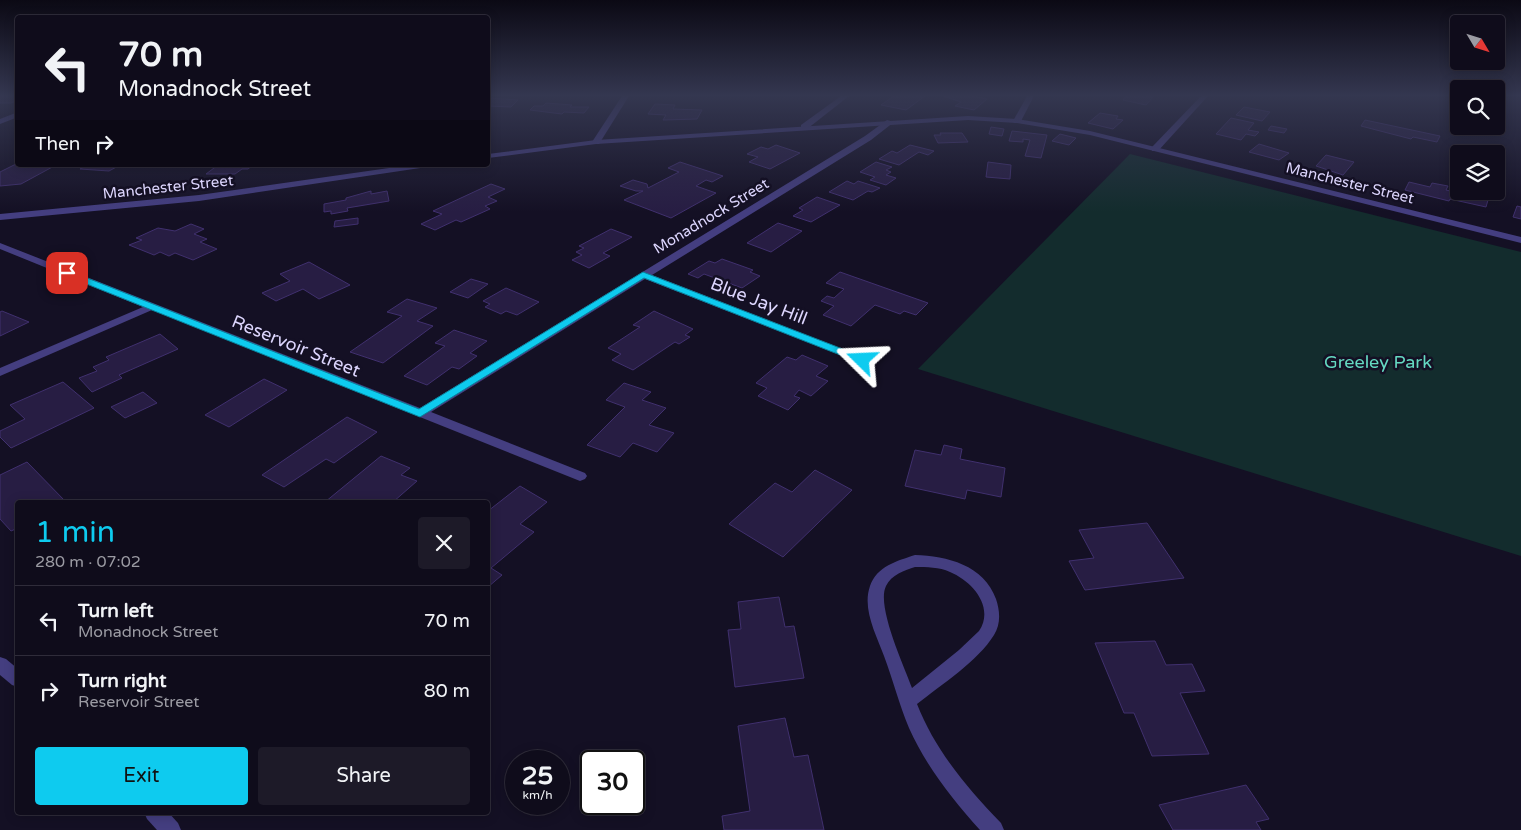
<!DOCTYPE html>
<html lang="en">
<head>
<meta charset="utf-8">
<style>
	body { margin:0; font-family:"Varela Round",sans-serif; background:#1d1a28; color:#f1f3f6; height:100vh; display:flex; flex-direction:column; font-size:19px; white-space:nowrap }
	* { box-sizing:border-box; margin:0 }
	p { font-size:16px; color:#9b9ba3 }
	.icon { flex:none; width:28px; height:28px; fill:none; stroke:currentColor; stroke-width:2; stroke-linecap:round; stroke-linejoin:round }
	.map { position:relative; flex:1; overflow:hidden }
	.details { position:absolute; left:15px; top:500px; width:475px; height:315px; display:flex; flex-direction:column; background:#0f0c1b; border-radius:5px; box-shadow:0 2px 12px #0003,0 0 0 1px #2f2c3a }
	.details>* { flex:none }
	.guide { position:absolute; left:15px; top:15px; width:475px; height:152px; border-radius:5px; box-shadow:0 2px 12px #0003,0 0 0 1px #2f2c3a; background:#0f0c1b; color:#f1f3f6; overflow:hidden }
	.needle { width:32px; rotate:128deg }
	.controls { position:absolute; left:1450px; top:15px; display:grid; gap:10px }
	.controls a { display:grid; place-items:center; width:55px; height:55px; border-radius:5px; background:#0f0c1b; box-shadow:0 2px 12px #0003,0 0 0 1px #2f2c3a; font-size:25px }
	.speed { position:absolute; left:505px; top:750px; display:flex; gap:10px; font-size:25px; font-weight:700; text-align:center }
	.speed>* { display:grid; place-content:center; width:65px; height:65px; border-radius:50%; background:#0f0c1b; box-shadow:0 2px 12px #0003,0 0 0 1px #2f2c3a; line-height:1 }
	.speed small { font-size:12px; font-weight:400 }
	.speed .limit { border:2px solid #111; border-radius:8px; background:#fff; color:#111 }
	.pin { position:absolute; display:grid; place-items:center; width:42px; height:42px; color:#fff; margin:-21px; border-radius:10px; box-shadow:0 2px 8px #0006 }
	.me { position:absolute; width:55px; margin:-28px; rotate:291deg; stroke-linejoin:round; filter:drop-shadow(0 0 4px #0008) }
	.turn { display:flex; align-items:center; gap:18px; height:105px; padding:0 20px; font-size:22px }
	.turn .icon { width:65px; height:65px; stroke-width:2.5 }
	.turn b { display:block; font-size:35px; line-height:42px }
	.then { display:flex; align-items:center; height:48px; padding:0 20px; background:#0003; gap:10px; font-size:19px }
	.round { display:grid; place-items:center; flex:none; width:52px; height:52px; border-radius:5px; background:#1d1a28 }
	.headline { display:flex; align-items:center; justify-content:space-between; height:85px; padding:0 20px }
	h1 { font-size:30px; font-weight:600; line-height:38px; color:#0ecbef }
	.primary-button { display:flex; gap:10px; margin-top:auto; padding:10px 20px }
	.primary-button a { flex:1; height:58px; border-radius:5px; background:#0ecbef; color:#111; font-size:20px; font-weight:600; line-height:58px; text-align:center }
	.primary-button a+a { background:#1d1a28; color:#f1f3f6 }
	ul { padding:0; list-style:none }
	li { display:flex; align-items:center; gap:15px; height:70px; padding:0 20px; border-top:1px solid #2f2c3a }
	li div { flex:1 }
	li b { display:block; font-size:19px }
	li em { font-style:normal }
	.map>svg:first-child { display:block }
</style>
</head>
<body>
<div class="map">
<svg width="1521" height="830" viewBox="0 0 1521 830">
	<rect width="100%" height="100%" fill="#141024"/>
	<polygon fill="#132c2d" points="1130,154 1521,252 1521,556 918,369"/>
	<g fill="#271d43" stroke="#40306e">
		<polygon points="0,96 18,96 18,100 11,103 0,103"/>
		<polygon points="894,96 925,96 906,110 881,105"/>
		<polygon points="943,96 971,96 987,99 974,110 955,106 961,102"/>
		<polygon points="1126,96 1154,96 1146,105 1123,100"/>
		<polygon points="488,98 518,100 511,107 488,106"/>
		<polygon points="546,103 572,105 570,107 589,107 584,113 564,112 562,114 530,110 534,106 543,106"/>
		<polygon points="655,104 675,105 673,109 702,110 697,119 663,120 666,115 648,114"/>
		<polygon points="1244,107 1270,112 1262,121 1236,115"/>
		<polygon points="1100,113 1118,116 1116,119 1123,120 1113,129 1088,123"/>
		<polygon points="1231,118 1254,123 1248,130 1259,132 1255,136 1246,134 1241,140 1216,134"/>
		<polygon points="1365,120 1440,136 1437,142 1413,137 1411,139 1361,126"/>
		<polygon points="1271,126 1287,129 1284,133 1268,130"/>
		<polygon points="991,127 1004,129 1002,136 989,134"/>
		<polygon points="1012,131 1047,135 1041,158 1025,156 1030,140 1023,139 1023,142 1009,141"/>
		<polygon points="940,133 962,133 968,142 938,143 934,135 941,135"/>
		<polygon points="1060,134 1076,138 1069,145 1052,141"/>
		<polygon points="1259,144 1289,153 1279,160 1249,152"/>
		<polygon points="776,145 800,153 770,169 749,162 758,157 747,154 761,147 768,149"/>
		<polygon points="910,145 934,151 928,155 919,152 899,165 879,159 892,151 897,153"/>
		<polygon points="1326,155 1354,162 1343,175 1316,166"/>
		<polygon points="680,162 723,176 712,182 706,180 696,186 716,193 671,218 624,200 643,191 636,191 620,186 633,180 647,184 648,188 679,172 668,168"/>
		<polygon points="876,162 892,167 886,170 891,172 886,175 896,178 886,185 870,180 875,177 860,172"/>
		<polygon points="988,162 1011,165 1010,179 986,177"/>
		<polygon points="18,163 18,165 56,165 21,184 0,186 0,172"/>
		<polygon points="88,165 136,165 120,165 109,171 80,169"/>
		<polygon points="218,165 253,165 248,169 242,169 235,174 206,174"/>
		<polygon points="847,181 854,184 858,181 880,188 872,192 868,191 853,200 829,192"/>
		<polygon points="1409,182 1430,187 1432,183 1448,186 1446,190 1488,200 1486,207 1450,199 1449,201 1405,190"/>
		<polygon points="491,184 505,189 488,197 497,201 485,206 490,209 461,222 456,220 435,230 421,224 442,214 433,211"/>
		<polygon points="371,191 371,194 387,191 389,201 347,208 348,211 331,214 331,211 324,212 324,204 346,200 346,198"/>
		<polygon points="817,197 840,205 811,222 793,216 803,210 799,208"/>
		<polygon points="1517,206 1521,207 1521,219 1513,217"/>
		<polygon points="358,218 358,224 334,227 335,221"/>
		<polygon points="778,223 802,231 771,252 747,243"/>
		<polygon points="191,224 204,229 194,234 207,239 200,242 217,249 193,260 175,253 169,256 160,252 154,255 129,245 142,240 136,238 158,228 175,231"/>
		<polygon points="611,229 632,237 603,253 610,256 589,268 572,260 582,255 576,252 584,248 579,246"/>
		<polygon points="722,259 753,270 750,272 760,276 742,288 704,274 698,278 688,274 709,261 715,263"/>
		<polygon points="309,262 350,285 319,299 303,289 276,301 262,293 290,281 280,274"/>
		<polygon points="840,272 928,303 916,315 904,311 900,314 875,305 851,326 823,315 834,306 821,301 827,296 834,298 844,289 826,283"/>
		<polygon points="471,279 488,284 468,298 450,292"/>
		<polygon points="506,288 539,302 517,315 506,311 501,314 485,307 490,304 483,301"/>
		<polygon points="407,299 437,308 417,321 433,326 383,363 350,352 402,316 387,312"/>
		<polygon points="2,311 29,322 0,336 0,312"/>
		<polygon points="654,311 693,329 685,335 690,337 679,344 675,342 633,370 612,360 621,354 608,348 640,327 633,325"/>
		<polygon points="454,330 487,341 470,353 477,356 459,369 452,367 427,385 404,376 445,346 435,343"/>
		<polygon points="160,334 178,349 119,375 122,378 92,392 79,378 97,371 93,367 109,360 106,357"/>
		<polygon points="802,355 828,366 816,376 828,381 811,396 799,390 794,396 800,398 788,410 758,396 767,388 756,383 787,357 796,360"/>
		<polygon points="264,379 287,390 229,427 205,415"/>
		<polygon points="63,382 94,408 11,448 0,437 0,431 25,419 10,405"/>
		<polygon points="624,383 651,392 642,400 666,408 649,425 674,433 657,452 633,443 620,457 587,445 625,407 606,400"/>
		<polygon points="143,392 157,403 125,418 111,407"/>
		<polygon points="347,417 377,432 334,463 326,459 284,487 262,475"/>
		<polygon points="944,445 962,449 960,459 1005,468 1001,497 967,490 965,499 905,486 915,450 941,455"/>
		<polygon points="381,456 410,468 401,475 417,481 393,502 325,502"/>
		<polygon points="27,462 66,502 18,502 18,528 11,531 0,519 0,475"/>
		<polygon points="815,470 852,490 783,557 729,524 775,483 792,492"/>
		<polygon points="520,486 547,502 520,524 534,532 491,568 502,575 488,587 488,511"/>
		<polygon points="1147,523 1184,578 1085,590 1069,561 1094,558 1079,530"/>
		<polygon points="779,597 785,627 794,626 804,678 735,687 728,630 741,629 738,602"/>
		<polygon points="1155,641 1166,665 1192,664 1205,691 1180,693 1209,754 1152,756 1134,713 1124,713 1095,643"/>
		<polygon points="785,718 794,757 808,755 824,830 724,830 722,816 750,811 738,726"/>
		<polygon points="1246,785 1269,819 1256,822 1261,830 1173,830 1159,805"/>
	</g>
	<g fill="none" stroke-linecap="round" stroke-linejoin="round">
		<g fill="#443e80" fill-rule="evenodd">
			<polygon points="622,96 629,96 599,144 593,144 592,142"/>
			<polygon points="841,96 849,96 807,129 801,129 801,125"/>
			<polygon points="1027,96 1034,96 1020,123 1014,123 1013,121"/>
			<polygon points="1201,96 1208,96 1158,151 1152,151 1152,147"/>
			<polygon points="18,112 18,117 0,124 0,119"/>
			<polygon points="887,120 894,122 871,140 652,275 866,358 868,360 866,362 858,362 645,279 431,412 585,473 587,476 585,479 580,481 152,310 0,376 0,368 143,307 0,249 0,243 420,408 865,136"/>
			<path d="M915 555C947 556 984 565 996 599 1000 611 1001 624 994 635 978 661 941 685 917 704 935 750 967 788 1001 823L1004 830H980C952 799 926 766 909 728 899 704 893 680 884 656 876 634 862 609 870 586 877 566 897 561 915 555ZM915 567C927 567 939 567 950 572 972 581 995 607 979 631L959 650 912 688C904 666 876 606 886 586 891 575 905 570 915 567Z"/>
			<polygon points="0,657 6,659 18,669 18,687 12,685 0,675"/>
			<polygon points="144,812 168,812 178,823 181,830 157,830 147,819"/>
		</g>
		<g fill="#443e80" fill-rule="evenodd">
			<polygon points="968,116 1017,119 1090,131 1521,237 1521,243 1090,135 1017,123 968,120 596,144 488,158 488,154 596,140"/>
			<polygon points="410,165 431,165 427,167 199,201 0,220 0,214 199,195"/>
		</g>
	</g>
	<linearGradient id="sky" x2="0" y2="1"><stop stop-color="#0b0914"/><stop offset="0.45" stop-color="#343750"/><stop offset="1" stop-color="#343750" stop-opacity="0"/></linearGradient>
	<rect width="1521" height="212" fill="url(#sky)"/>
	<polygon fill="#0ecbef" stroke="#09849b" points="67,270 419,409 643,272 866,358 867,360 866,362 858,362 644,278 420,417 64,275 64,271"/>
	<g text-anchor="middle" stroke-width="5" stroke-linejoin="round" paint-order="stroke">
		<g font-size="15" fill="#dcd5fd" stroke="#141024">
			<text transform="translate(1350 183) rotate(14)" y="5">Manchester Street</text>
			<text transform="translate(168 187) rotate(-6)" y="5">Manchester Street</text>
			<text transform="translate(711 216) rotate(-31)" y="5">Monadnock Street</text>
		</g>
		<g font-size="18" fill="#dcd5fd" stroke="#141024">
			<text transform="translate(759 301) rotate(21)" y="6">Blue Jay Hill</text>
			<text transform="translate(296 346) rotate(22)" y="6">Reservoir Street</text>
		</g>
		<g font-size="18" fill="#65d9c2" stroke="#141024">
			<text x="1378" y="368">Greeley Park</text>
		</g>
	</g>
</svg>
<div class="controls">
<a><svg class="needle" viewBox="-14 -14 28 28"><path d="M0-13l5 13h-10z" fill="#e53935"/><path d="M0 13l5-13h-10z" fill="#9b9ba3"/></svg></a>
<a><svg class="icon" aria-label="search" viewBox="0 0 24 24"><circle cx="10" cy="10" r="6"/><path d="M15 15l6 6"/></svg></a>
<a><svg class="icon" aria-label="layers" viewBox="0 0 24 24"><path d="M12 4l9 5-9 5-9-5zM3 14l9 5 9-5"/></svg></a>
</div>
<div class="speed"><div>25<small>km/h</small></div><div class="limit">30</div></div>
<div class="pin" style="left:67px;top:273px;background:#d93025"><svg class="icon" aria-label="arrive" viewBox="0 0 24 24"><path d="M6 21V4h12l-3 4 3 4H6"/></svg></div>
<svg class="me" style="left:862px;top:360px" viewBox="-20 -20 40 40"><path d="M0-17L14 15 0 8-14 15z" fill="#0ecbef" stroke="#fff" stroke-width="4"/></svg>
<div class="guide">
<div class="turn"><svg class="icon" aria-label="left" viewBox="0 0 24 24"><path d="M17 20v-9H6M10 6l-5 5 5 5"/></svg><div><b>70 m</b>Monadnock Street</div></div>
<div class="then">Then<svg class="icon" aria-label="right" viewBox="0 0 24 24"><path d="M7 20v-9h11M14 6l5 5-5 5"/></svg></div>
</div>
<section class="details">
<div class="headline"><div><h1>1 min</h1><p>280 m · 07:02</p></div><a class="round"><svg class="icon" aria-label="close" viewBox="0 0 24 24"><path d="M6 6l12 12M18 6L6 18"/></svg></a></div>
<ul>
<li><svg class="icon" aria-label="left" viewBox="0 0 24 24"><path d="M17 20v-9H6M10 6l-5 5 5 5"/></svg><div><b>Turn left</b><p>Monadnock Street</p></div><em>70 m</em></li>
<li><svg class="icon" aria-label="right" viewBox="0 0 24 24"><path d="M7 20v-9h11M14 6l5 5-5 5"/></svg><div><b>Turn right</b><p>Reservoir Street</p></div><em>80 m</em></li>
</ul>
<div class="primary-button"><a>Exit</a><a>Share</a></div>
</section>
</div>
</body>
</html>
